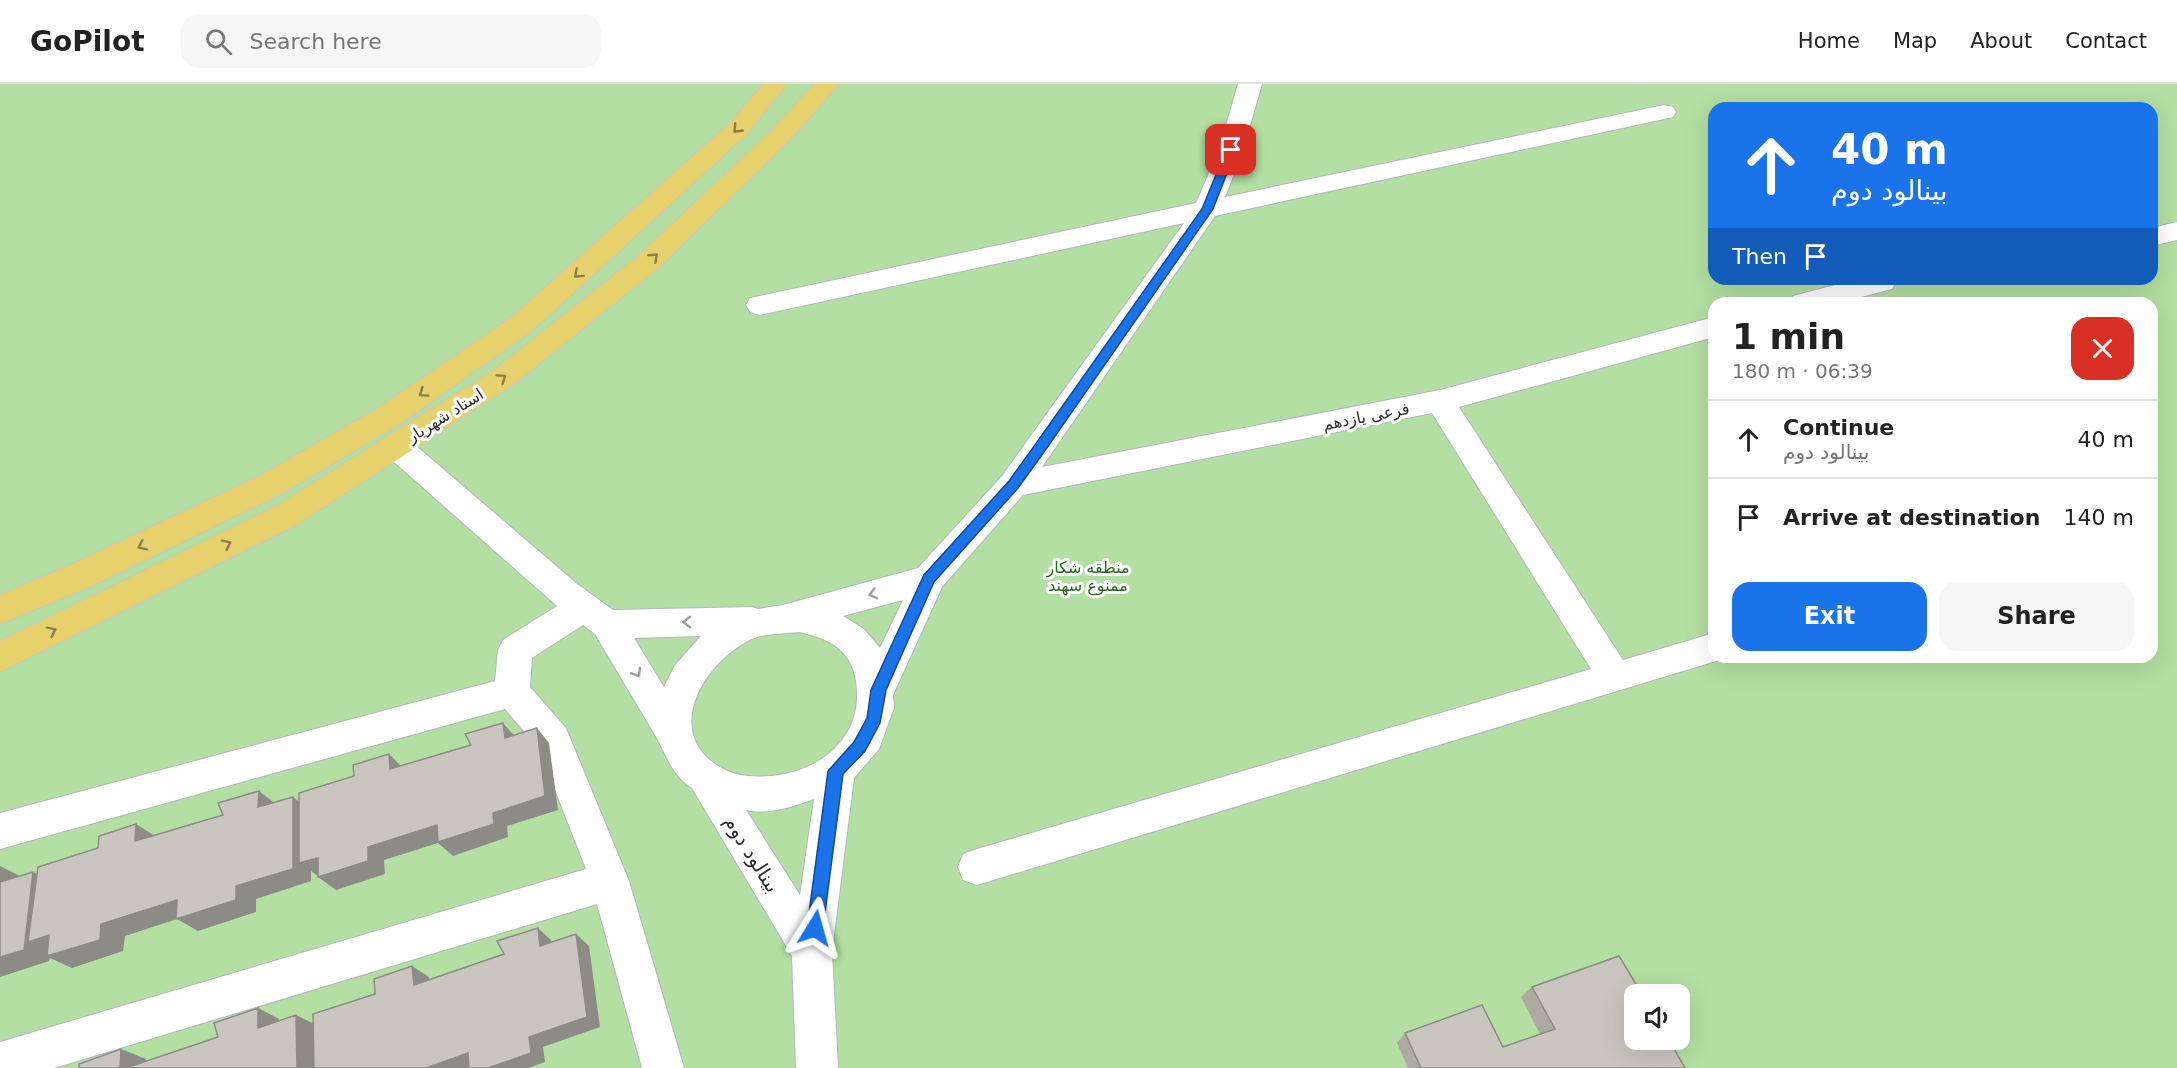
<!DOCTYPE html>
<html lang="en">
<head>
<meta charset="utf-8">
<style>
	body { margin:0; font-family:"DejaVu Sans","Noto Naskh Arabic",sans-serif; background:#f6f6f6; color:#222; height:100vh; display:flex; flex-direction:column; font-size:22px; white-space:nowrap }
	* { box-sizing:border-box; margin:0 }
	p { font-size:20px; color:#767676 }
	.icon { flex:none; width:33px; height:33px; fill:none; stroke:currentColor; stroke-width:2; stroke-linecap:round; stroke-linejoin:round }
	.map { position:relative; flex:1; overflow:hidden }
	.side { position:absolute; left:1708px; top:213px; width:450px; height:366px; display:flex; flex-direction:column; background:#fff; border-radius:18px; box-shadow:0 6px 24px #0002 }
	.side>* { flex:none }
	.hud { position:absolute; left:1708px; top:18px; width:450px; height:183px; border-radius:18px; box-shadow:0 6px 24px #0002; background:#1a73e8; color:#fff; overflow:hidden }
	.buttons { position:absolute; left:1624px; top:900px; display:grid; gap:12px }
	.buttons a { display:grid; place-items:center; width:66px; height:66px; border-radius:12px; background:#fff; box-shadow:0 6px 24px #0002; font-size:30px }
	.pin { position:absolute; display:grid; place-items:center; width:51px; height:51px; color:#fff; margin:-26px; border-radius:12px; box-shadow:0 3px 9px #0006 }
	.me { position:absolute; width:66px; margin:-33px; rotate:8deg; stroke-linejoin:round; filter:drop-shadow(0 0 4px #0008) }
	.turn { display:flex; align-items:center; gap:21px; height:126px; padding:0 24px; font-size:27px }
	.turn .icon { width:78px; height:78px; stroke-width:2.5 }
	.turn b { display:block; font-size:42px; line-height:51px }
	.then { display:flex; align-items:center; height:57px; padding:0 24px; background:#0003; gap:12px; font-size:22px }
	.round { display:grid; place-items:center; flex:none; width:63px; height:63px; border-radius:18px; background:#f6f6f6 }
	.head { display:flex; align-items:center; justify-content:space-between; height:102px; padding:0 24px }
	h1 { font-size:36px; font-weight:700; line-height:45px }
	.button { display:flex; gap:12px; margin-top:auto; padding:12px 24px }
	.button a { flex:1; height:69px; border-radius:18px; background:#1a73e8; color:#fff; font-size:24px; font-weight:700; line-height:69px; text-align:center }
	.button a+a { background:#f6f6f6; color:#222 }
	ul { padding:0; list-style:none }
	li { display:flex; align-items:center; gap:18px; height:78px; padding:0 24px; border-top:2px solid #e0e0e0 }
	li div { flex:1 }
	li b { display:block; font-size:22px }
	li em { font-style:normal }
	header { display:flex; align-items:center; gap:36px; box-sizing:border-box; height:84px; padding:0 30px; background:#fff; border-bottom:2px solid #e0e0e0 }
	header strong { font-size:28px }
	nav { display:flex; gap:33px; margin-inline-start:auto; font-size:21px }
	.search { width:420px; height:54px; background:#f6f6f6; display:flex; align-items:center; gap:15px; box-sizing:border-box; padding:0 21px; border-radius:18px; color:#767676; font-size:22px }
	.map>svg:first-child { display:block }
</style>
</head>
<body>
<header>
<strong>GoPilot</strong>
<div class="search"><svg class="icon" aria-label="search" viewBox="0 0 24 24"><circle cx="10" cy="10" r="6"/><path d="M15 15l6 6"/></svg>Search here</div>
<nav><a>Home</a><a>Map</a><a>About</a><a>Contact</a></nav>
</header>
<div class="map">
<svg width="2177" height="984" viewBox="0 0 2177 984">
	<rect width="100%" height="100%" fill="#ede8e1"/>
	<path fill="#b3dfa2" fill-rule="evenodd" d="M0 0H2177V984H0ZM1714 24H2152V195H1714ZM1714 219H2152V573H1714ZM1635 910H1680V956H1635Z"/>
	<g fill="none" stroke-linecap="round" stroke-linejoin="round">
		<g stroke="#b4b6bf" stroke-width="2">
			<g id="minor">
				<path d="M1238 0H1262L1243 66 1225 113 1664 21 1673 23 1676 28 1673 33 1664 35 1215 132 1042 383 1440 306 1714 233V253L1459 323 1623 576 1714 549V573L1726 574 977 801 963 796 958 783 963 770 977 765 1591 585 1432 329 1023 411 942 503 893 611 894 624 879 665 854 694 832 867 838 984H796L792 872 692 704C671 691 667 671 655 651 635 617 615 584 595 550L583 541 532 574 530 603 566 644 629 797 684 984H642L597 820 54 984H0V958L586 785 539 665 505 625 0 765V729L495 597 498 566 503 556 557 522 385 370 381 362 385 354 396 350 407 354 576 499 613 526 752 523 758 525 783 521 918 484 1002 392 1184 139 760 231 750 228 746 221 750 214 1196 119 1219 66ZM903 516 880 564 864 545 843 532ZM799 548C833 555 855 569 857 606 860 656 818 688 771 692 758 693 743 693 730 688 661 659 696 586 746 558 761 549 782 550 799 548ZM701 552 675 581 664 603 634 554ZM814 715 800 811 746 726C769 731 792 723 814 715Z"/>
				<polygon points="2177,138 2177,156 2152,162 2152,144"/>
				<polygon points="1858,195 1894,195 1896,198 1892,205 1838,219 1789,219 1793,212"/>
			</g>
		</g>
		<g stroke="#c8c8c8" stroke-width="2">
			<g id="major">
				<polygon points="763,0 787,0 747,50 533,246 400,340 281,410 92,502 0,540 0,511 68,482 259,392 378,324 513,232 729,40"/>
				<polygon points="814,0 839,0 790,56 658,184 514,300 298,440 0,588 0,557 276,422 494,286 638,172 772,46"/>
			</g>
		</g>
		<use href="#minor" fill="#fff" fill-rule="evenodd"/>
		<use href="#major" fill="#e6d16c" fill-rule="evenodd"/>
	</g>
	<polygon fill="#adaaa4" points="1532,903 1685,984 1408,984 1397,959 1405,949 1503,963 1540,950 1521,913"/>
	<g fill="#8d8b86">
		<polygon points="503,639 516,654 505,654"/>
		<polygon points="537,644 549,659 558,726 507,742 508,753 453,772 438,759 384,776 385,790 336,806 318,793 368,763 437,741 493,729"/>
		<polygon points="389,670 404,685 390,685"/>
		<polygon points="259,707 277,721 258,723"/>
		<polygon points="293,713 311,727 318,774 318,792 311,787 311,797 256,815 256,828 198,847 177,835 125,852 123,867 72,884 50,874 49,877 0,893 0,873 33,788 58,801 101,840 177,816 236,802"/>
		<polygon points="136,740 158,754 135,757"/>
		<polygon points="0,782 24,794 0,802"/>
		<polygon points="538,844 551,856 554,874 540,862"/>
		<polygon points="576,850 589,862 600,943 543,963 545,978 528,984 488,984 529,953"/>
		<polygon points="412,882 429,893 430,912 414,901"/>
		<polygon points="258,924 279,935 279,954 258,944"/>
		<polygon points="296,931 316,941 317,984 297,984"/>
		<polygon points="121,965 146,975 145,984 120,984"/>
		<polygon points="468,969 484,978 468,984 426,984"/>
	</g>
	<g fill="#c9c6bf" stroke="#8d8b86" stroke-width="1.5">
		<polygon points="503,639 505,654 537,644 545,712 493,729 494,740 438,758 437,741 368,763 368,777 318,793 318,774 299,779 299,709 354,692 353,681 389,670 390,685 471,661 465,650"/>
		<polygon points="259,707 258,723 293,713 293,785 236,802 236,816 176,835 177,816 101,840 100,856 47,872 49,851 28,858 38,783 98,764 99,752 136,740 135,757 223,731 218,719"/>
		<polygon points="33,788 24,866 0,873 0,798"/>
		<polygon points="538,844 540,862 576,850 587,933 529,953 531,969 488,984 469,984 468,969 426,984 314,984 313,930 375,910 374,895 412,882 414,901 504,870 497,857"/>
		<polygon points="1619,872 1642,910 1635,910 1635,956 1669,956 1685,984 1421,984 1405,949 1482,921 1503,963 1555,945 1532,903"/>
		<polygon points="258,924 258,944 296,931 297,984 126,984 218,953 214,939"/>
		<polygon points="121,965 120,984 79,984 79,980"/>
	</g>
	<defs><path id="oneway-chevron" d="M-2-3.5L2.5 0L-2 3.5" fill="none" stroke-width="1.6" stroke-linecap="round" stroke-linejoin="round" transform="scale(1.5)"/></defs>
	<g stroke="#8a7f4c">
		<use href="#oneway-chevron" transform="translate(737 45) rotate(134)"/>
		<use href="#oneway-chevron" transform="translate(654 173) rotate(-43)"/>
		<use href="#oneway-chevron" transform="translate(578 190) rotate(138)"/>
		<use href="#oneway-chevron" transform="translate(502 294) rotate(-35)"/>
		<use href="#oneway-chevron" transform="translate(423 309) rotate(145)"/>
		<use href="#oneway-chevron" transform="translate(227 460) rotate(-26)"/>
		<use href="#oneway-chevron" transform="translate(142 462) rotate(154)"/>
		<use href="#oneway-chevron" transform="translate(52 547) rotate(-26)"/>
	</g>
	<g stroke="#a0a0a0">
		<use href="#oneway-chevron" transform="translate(873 510) rotate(165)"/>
		<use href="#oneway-chevron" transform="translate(687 538) rotate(179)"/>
		<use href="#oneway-chevron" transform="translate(637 589) rotate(58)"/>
	</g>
	<polygon fill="#1a73e8" stroke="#114b97" stroke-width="1.5" points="1231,63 1236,66 1213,125 1044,368 1018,404 934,498 886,606 880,639 865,667 843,690 823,844 821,850 815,853 809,850 807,844 828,687 854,658 867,634 871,606 924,491 1009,397 1035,361 1202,125 1226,66"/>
	<g text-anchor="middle" stroke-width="6" stroke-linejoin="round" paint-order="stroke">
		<g font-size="16" fill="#2d2d2d" stroke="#fff">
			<text transform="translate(445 331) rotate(-32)" y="6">استاد شهریار</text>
			<text transform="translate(1366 332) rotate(-11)" y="6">فرعی یازدهم</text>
		</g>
		<g font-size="16" fill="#2b6521" stroke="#fff">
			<text x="1088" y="489">منطقه شکار<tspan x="1088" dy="18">ممنوع سهند</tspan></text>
		</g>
		<g font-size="20" fill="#2d2d2d" stroke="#fff">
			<text transform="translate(752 770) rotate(58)" y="7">بینالود دوم</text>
		</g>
	</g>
</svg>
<div class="buttons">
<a><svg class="icon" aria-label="sound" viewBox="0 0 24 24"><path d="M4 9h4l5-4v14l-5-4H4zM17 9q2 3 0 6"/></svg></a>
</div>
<div class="pin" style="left:1231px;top:66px;background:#d93025"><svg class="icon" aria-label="arrive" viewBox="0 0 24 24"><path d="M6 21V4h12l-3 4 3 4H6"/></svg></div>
<svg class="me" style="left:815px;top:844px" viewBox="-20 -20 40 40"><path d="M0-17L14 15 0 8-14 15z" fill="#1a73e8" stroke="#fff" stroke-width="4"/></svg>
<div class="hud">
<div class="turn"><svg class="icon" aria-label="ahead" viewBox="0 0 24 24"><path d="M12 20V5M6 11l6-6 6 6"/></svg><div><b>40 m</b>بینالود دوم</div></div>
<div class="then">Then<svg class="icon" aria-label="arrive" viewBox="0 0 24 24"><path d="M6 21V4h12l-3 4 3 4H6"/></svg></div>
</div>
<section class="side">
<div class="head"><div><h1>1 min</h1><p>180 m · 06:39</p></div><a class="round" style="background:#d93025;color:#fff"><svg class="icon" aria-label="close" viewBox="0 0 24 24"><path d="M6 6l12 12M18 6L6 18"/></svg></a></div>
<ul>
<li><svg class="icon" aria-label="ahead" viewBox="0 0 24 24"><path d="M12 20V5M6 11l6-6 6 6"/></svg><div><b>Continue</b><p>بینالود دوم</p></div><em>40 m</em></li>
<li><svg class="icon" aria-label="arrive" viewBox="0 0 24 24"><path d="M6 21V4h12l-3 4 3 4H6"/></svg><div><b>Arrive at destination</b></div><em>140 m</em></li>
</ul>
<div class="button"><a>Exit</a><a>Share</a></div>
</section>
</div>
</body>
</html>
